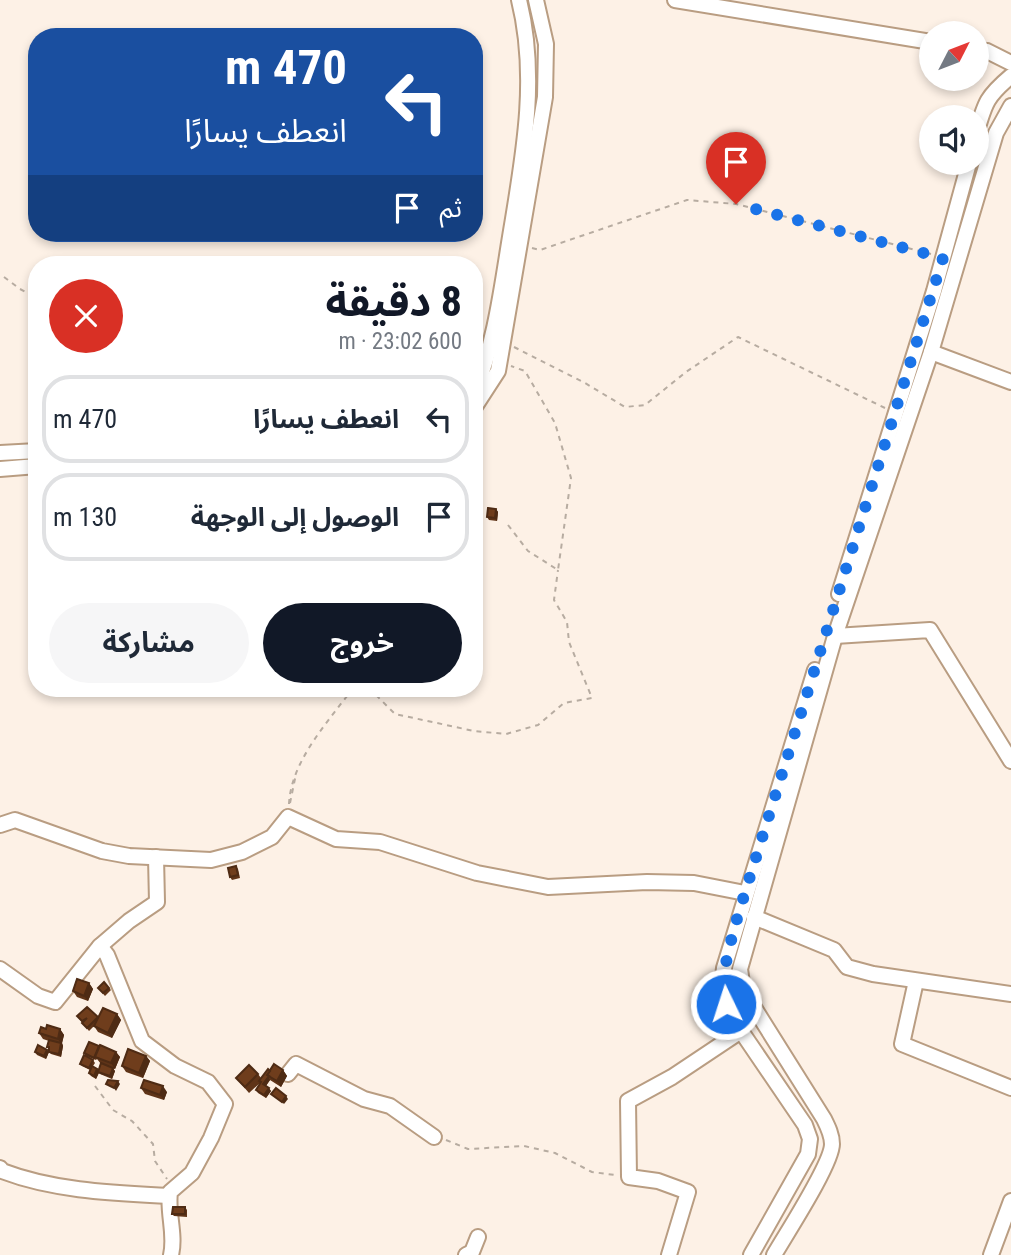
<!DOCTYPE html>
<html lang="ar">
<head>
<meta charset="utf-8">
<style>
	body { margin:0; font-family:"Roboto Condensed","Noto Sans Arabic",sans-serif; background:#f6f6f7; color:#1f2937; direction:rtl; height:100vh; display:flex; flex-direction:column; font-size:26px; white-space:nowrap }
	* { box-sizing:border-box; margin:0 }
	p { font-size:23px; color:#747a83 }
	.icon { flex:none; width:38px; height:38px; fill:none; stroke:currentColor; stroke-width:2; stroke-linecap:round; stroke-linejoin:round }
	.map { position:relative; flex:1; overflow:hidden; direction:ltr }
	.details { position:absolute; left:28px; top:256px; width:455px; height:441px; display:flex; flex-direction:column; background:#fff; border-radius:28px; box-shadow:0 4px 10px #0003; direction:rtl }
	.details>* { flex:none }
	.hud { position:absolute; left:28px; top:28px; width:455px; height:214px; border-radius:28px; box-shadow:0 4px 10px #0003; direction:rtl; background:#1a4fa0; color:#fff; overflow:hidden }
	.needle { width:46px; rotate:48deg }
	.tools { position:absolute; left:919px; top:21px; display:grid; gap:14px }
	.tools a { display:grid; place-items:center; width:70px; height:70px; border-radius:50%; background:#fff; box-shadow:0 4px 10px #0003; font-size:35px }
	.pin { position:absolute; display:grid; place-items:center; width:60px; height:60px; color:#fff; margin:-72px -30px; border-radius:50% 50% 50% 0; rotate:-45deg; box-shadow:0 0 7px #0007 }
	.pin .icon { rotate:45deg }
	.me { position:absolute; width:77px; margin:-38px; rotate:356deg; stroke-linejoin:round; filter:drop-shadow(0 0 5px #0008) }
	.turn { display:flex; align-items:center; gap:24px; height:147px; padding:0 21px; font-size:32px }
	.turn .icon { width:91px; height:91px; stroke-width:2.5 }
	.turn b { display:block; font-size:49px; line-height:60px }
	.then { display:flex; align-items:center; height:66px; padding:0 21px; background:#0003; gap:14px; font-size:26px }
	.round { display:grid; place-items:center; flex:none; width:74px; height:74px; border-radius:37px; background:#f6f6f7 }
	.summary { display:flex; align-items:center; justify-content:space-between; height:119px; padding:0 21px }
	h1 { font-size:42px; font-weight:700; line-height:52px; color:#111827 }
	.cta { display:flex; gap:14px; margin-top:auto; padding:14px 21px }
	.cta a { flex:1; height:80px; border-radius:42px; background:#111827; color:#fff; font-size:28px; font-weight:700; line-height:80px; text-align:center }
	.cta a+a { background:#f6f6f7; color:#1f2937 }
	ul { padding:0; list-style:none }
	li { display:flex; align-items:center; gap:21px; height:88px; margin:0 14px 10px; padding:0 7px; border:4px solid #e0e1e3; border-radius:28px }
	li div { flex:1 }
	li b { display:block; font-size:26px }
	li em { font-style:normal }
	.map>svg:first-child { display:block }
</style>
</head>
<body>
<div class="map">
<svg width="1011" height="1255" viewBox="0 0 1011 1255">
	<rect width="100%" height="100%" fill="#fdf1e6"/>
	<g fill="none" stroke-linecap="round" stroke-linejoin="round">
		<g stroke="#b99d82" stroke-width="18">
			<g id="street">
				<polyline points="675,0 931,42"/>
				<polyline points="976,50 987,51 1011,63"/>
				<path d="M976 134C985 103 986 97 1011 76"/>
				<polyline points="931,352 1011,382"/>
				<path d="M474 393C494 346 501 293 509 243 522 163 539 80 519 0"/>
				<polyline points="474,408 498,371 545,97 546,44 536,0"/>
				<polyline points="0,453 37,451"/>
				<polyline points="0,469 37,466"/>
				<polyline points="839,594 934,291 969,163"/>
				<polyline points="835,636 930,630 1011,761"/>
				<polyline points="0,825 15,820 102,851 129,856 211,860 242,852 272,837 288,817 336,839 380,842 477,873 548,887 647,882 694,883 745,893"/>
				<polyline points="754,917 834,950 847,967 873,974 1011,994"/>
				<path d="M100 946 107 955 142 1041 175 1066 208 1082 225 1104 211 1138 192 1173 170 1192C167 1213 176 1234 171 1255"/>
				<polyline points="0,969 38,996 55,1002 100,946 129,921 157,902 156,857"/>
				<polyline points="916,981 902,1044 1011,1088"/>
				<polyline points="288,1074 296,1064 364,1099 390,1106 434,1137"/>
				<path d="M0 1168 2 1171C54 1191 113 1193 169 1196"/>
				<polyline points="466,1255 472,1252 478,1237"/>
				<polyline points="669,1255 688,1192 658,1181 629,1177 628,1101 672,1077 741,1031"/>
				<polyline points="751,1255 808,1154 810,1139 805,1125 741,1031 726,1005 722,985 724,968 815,670"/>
				<path d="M774 1255C786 1234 832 1164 832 1144 832 1135 828 1127 824 1119L743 990 740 969 835 636 931 352 996 133 1011 106"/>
				<polyline points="991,1255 1011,1201"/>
			</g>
		</g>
		<g stroke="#b7aca1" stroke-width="2" stroke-dasharray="5 5" stroke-linecap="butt">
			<polyline points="532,248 540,250 687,200 736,204 931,254"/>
			<polyline points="4,277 20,289 37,298"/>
			<polyline points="514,347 585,383 625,407 645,405 686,372 738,337 885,408"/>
			<polyline points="508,525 528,551 558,570 571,478 555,423 525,371 511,366"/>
			<polyline points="369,688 395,714 474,731 506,734 538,725 564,703 592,698 569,642 567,622 554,600 558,570"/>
			<polyline points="290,803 296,774"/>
			<path d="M289 804C291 761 328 722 353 688"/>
			<polyline points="95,1086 113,1110 132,1121 153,1144 155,1161 167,1179"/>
			<polyline points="446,1140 468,1149 524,1146 555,1153 592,1172 615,1175"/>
		</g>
		<use href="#street" stroke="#fff" stroke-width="14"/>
	</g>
	<g fill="#5f3418">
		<polygon points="496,509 498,512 497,521 489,520 487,517"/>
		<polygon points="236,866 238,869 240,878 232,880 230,877"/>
		<polygon points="89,983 93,989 88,1001 77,997 73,991"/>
		<polygon points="98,988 109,988 111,990 105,996"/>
		<polygon points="117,1014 121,1020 112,1038 98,1032 94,1026 89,1031 77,1016 98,1018"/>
		<polygon points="46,1029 60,1029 64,1035 62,1043 63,1046 61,1057 51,1054 49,1052 46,1059 37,1055 35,1052 47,1050 49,1051 49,1050 47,1047 49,1041 43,1039 39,1033"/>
		<polygon points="99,1046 116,1052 120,1057 115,1069 112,1068 115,1071 112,1079 100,1074 99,1073 96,1079 91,1076 89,1073 90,1070 82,1066 80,1064 93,1060 95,1063 93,1066 99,1070 101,1064 97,1059 96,1060 86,1056 84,1053"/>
		<polygon points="146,1056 150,1061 143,1078 126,1072 122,1066"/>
		<polygon points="283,1070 287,1076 281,1087 270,1080 266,1086 271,1091 266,1098 258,1093 256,1090 261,1082 249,1093 236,1078 258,1074 261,1078 270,1071"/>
		<polygon points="141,1088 167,1092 164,1100 145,1094"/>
		<polygon points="185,1207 187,1210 187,1217 174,1216 172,1214"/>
	</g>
	<g fill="#4e2b14">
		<polygon points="496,509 498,512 497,521 495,518"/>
		<polygon points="89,983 93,989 88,1001 84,996"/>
		<polygon points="117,1014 121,1020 112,1038 108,1033"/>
		<polygon points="60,1029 64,1035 62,1043 63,1046 61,1057 59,1054 61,1044 58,1039"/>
		<polygon points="47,1050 49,1052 46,1059 44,1056"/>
		<polygon points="116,1052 120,1057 115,1069 111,1063"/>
		<polygon points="146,1056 150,1061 143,1078 139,1073"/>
		<polygon points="113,1068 115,1071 112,1079 110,1076"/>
		<polygon points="97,1069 99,1072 96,1079 94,1076"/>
		<polygon points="283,1070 287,1076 281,1087 277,1081"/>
		<polygon points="268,1077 270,1080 265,1087 263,1084"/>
		<polygon points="118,1081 120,1084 116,1091 114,1088"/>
		<polygon points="163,1086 167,1092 164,1100 160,1095"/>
		<polygon points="269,1088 271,1091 266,1098 264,1095"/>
		<polygon points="286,1096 288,1099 284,1104 282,1102"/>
	</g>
	<g fill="#6f3d1c" stroke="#4e2b14" stroke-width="2">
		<polygon points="488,508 496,509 495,518 487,517"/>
		<polygon points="236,866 238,875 230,877 228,868"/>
		<polygon points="77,979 89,983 84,996 73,991"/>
		<polygon points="104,982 109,988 103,993 98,988"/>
		<polygon points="87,1007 98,1017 87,1028 82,1023 87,1018 82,1021 77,1016"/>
		<polygon points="103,1008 117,1014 108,1033 94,1026"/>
		<polygon points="47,1025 60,1029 58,1039 39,1033 41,1027 46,1029"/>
		<polygon points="49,1040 61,1043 59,1054 49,1052 49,1047 47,1047"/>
		<polygon points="89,1042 99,1046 94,1058 84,1053"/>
		<polygon points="38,1045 47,1050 44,1056 35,1052"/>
		<polygon points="100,1045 116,1052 111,1063 95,1057"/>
		<polygon points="128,1049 146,1056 139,1073 122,1066"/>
		<polygon points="84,1055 93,1060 89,1068 80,1064"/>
		<polygon points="101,1063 113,1068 110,1076 98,1072"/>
		<polygon points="274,1064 283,1070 277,1081 267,1075"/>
		<polygon points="249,1065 258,1074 245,1087 236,1078"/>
		<polygon points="92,1066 97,1069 94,1076 89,1073"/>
		<polygon points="268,1069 270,1071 267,1075 269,1076 263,1084 269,1088 264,1095 256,1090 261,1082 259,1081"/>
		<polygon points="108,1080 118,1081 114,1088 106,1084"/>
		<polygon points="144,1080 163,1086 160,1095 141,1088"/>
		<polygon points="276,1088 286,1096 282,1102 271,1094"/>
		<polygon points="173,1207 185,1207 185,1214 172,1214"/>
	</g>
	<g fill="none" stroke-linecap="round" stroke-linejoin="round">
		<path stroke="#1a73e8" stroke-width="12" stroke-dasharray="0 21.6" d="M726 1004C720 972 730 946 738 915L943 258 736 204"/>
	</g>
</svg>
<div class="tools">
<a><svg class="needle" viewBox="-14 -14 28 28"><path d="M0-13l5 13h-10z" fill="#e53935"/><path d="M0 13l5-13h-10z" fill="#747a83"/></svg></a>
<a><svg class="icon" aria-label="sound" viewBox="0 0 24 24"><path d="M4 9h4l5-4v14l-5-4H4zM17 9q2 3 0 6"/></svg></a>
</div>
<div class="pin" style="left:736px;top:204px;background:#d93025"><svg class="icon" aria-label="arrive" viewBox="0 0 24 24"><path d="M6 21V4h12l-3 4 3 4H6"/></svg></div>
<svg class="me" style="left:726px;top:1004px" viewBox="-20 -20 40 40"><circle r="17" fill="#1a73e8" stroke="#fff" stroke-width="3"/><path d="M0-11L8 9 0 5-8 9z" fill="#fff"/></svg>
<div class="hud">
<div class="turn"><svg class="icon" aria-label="left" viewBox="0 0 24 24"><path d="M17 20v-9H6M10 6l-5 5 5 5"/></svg><div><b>470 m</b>انعطف يسارًا</div></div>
<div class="then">ثم<svg class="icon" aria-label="arrive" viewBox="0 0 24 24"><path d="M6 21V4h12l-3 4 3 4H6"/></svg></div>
</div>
<section class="details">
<div class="summary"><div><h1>8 دقيقة</h1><p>600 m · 23:02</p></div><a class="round" style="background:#d93025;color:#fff"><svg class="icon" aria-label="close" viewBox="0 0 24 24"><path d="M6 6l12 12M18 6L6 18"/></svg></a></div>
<ul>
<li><svg class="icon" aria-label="left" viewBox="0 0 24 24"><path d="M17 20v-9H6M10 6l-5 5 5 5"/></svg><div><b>انعطف يسارًا</b></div><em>470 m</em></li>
<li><svg class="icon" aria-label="arrive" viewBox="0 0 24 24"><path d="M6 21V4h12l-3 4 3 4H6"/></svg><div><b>الوصول إلى الوجهة</b></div><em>130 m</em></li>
</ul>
<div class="cta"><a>خروج</a><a>مشاركة</a></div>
</section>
</div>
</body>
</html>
